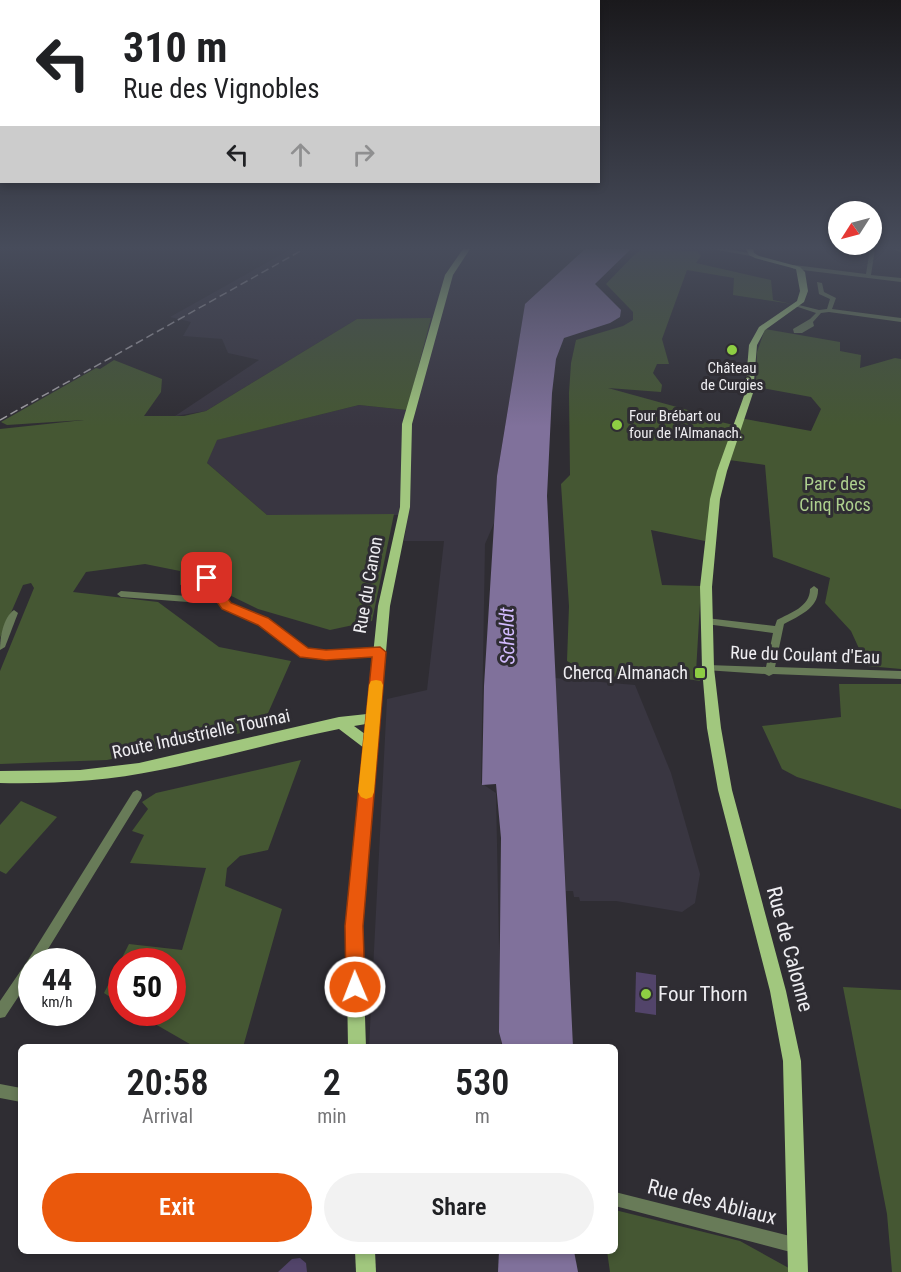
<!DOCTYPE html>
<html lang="en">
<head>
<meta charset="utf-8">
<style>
	body { margin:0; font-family:"Roboto Condensed",sans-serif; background:#f2f2f2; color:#202124; height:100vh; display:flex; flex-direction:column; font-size:22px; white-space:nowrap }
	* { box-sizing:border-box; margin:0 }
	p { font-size:20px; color:#757577 }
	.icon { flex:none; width:33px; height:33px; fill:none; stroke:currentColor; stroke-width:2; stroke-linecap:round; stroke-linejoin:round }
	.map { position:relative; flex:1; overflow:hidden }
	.panel { position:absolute; left:18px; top:1044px; width:600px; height:210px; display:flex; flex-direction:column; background:#fff; border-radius:9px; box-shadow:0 3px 9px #0003 }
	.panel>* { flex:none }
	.top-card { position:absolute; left:0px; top:0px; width:600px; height:183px; box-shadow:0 3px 9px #0003; background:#fff; color:#202124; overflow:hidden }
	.needle { width:39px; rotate:234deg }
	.fabs { position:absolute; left:828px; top:201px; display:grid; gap:12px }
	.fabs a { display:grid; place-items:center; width:54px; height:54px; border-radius:50%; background:#fff; box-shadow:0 3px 9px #0003; font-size:30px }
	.speed { position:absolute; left:18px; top:948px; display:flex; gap:12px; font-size:30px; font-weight:700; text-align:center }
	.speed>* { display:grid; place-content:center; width:78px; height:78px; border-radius:50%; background:#fff; box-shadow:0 3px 9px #0003; line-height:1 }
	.speed small { font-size:15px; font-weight:400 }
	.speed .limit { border:9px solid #d22; background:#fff; color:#111 }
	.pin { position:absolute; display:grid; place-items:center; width:51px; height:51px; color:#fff; margin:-26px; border-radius:12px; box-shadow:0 3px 9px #0006 }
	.me { position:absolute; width:66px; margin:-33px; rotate:359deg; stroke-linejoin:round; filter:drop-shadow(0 0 4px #0008) }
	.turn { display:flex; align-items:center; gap:21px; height:126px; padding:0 24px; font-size:27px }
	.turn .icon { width:78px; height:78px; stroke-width:2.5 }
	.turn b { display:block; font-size:42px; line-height:51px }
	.lanes { display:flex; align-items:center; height:57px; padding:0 24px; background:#0003; justify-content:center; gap:30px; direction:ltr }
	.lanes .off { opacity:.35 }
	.eta { display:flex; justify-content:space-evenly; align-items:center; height:102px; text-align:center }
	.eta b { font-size:36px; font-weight:600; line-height:42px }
	.action { display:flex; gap:12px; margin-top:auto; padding:12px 24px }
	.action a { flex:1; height:69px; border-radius:36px; background:#ea580c; color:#fff; font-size:24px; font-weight:600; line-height:69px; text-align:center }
	.action a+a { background:#f2f2f2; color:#202124 }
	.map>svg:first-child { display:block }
</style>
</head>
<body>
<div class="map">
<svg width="901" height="1272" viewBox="0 0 901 1272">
	<rect width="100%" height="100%" fill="#2f2d33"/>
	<g fill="#393641">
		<polygon points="291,249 585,249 525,305 497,476 495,521 485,544 481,783 496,793 501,1047 369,1047 387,699 427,690 444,541 404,541 408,515 267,515 207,463 216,440 359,405 407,410 357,319 206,411 175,416 259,360 228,353 222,339 183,336 191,322 170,317"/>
		<polygon points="555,678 635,685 671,773 700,874 695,903 682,912 616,901 580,901 579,897 574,897 573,891 566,891"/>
	</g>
	<g fill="#455733">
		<polygon points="643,249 697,251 701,256 696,263 771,280 773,300 792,304 733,295 734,278 687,270 662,339 669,364 657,364 653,373 662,385 661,392 608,388 695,412 712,420 734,425 705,541 651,530 662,585 701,586 696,672 700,681 640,672 608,678 585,671 567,661 569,606 561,484 570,475 569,393 571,363 576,340 623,326 633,320 633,312 606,284 633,256"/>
		<polygon points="431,318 407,410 359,405 217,440 207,463 267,515 394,514 372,621 330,630 258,609 215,588 207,578 197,583 180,585 180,571 145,564 86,572 73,592 158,602 219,647 291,661 261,729 107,760 0,764 0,671 34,588 31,583 23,585 0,638 0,429 84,420 7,425 1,422 96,368 100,369 114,360 162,379 161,392 144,416 184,416 206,411 357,319"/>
		<polygon points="765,329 840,342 840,351 861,355 860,368 895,358 901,359 901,669 867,666 851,631 825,603 830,578 773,557 765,465 729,460 740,418 811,431 821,409 811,397 756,387 757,352"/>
		<polygon points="839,684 901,684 901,809 797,777 782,769 762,726 841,717"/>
		<polygon points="301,760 268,850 240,856 227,868 225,886 282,909 243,1047 195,1047 136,1013 172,1012 172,962 122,962 121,1004 104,993 129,944 182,950 206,868 130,863 144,835 132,831 148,809 142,802 156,793"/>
		<polygon points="21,801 57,817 6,874 0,871 0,825"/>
		<polygon points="843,987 901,990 901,1272 892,1272 887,1214"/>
		<polygon points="615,1210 740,1241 796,1272 610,1272 607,1251 615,1251"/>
	</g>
	<g fill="#80719b">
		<polygon points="585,249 631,249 595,284 621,310 620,317 610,323 564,338 556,359 552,393 547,496 573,1047 503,1047 499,1032 501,838 496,784 482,785 484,686 497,476 525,304"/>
		<polygon points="499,1251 574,1251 578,1272 498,1272"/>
	</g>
	<g fill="#52446a">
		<polygon points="636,972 656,975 656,1015 635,1012"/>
		<polygon points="300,1258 306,1263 307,1272 278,1272 292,1259"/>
	</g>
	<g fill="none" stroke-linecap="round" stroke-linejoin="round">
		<g fill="#687b58" fill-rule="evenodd">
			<polygon points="712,249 728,249 754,254 751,256"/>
			<polygon points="870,249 875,249 871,275 901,278 901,282 794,269 791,267 794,265 866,274"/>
			<polygon points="894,249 901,249 901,252 894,250"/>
			<polygon points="817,282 822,283 824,292 836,298 832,309 901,318 901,322 829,312 821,313 813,322 814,326 802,333 794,333 793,329 810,319 816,313 795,306 795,304 819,310 827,309 830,299 819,294"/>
			<polygon points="207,575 210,576 230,604 266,619 307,650 326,652 380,649 385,652 380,655 326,658 302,655 260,623 224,608 207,584 196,598 188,602 121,597 117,594 121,591 187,596 190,594 204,576"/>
			<path d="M814 586 818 589C819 608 799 616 784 624L775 667 901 671V679L773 674 769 676 765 674 705 670 703 668 705 666 708 665 766 667 773 633 706 624 703 623 702 621 703 619 706 618 775 626 777 620C790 613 810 607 810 589Z"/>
			<path d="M14 610 18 613 5 647 0 650C0 637 3 618 14 610Z"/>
			<polygon points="137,790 141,792 142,795 141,798 40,962 32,962 32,976 5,1017 0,1018 0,1001 28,960 133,792"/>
			<polygon points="0,1084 21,1088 21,1102 0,1098"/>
			<polygon points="615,1192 798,1238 803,1241 806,1246 803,1251 798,1254 615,1206"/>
		</g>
		<g fill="#a1c77e" fill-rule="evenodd">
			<path d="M463 249H470L453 275 412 424 410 507 390 606 362 926 366 1047H348L346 926 364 748 339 729C279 741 220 758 160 770 107 781 54 784 0 783V771L80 770 139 763 339 717 367 714 378 606 400 507 402 424 445 275ZM366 724 365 734 354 726Z"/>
			<polygon points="746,249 753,249 754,253 759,256 800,267 805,272 808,291 804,302 765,330 757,345 753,393 727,471 720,499 712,587 714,668 721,728 732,790 786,991 801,1061 808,1272 788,1272 783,1061 770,991 718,790 707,728 702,668 700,587 710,499 717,471 745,393 749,345 759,327 797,301 800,291 796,269 755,258 749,255"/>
			<polygon points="355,1251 375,1251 376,1272 356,1272"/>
		</g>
		<polyline stroke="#a19fa4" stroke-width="1.5" stroke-dasharray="8 4" stroke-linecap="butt" points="0,420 304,249"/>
	</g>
	<linearGradient id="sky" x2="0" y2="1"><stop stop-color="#1a191c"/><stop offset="0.58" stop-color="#474c5b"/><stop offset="1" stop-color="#474c5b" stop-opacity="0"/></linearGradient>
	<rect width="901" height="427" fill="url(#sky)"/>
	<polygon fill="#ea580c" stroke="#983908" stroke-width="1.5" points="207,574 211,575 231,603 268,618 308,648 326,650 380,647 386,652 363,926 365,987 362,993 355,996 349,993 346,987 345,926 372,657 326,660 300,657 258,625 222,609 200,578"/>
	<polygon fill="#f59e0b" points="376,680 381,681 383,685 374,792 372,797 366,799 361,797 358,792 369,685 371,681"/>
	<g fill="#8ece43" stroke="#2f2d33" stroke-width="2">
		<circle cx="732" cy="350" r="6"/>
		<circle cx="617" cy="425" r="6"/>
		<rect x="694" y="667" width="12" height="12" rx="3"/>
		<circle cx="646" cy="994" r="6"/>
	</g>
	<g text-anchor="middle" stroke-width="6" stroke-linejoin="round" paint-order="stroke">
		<g font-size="15" fill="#eeedf1" stroke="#2f2d33">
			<text x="732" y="373">Château<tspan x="732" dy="17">de Curgies</tspan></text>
			<text x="629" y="421" text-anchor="start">Four Brébart ou<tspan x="629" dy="17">four de l'Almanach.</tspan></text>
		</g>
		<g font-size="18" fill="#adcf8e" stroke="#2f2d33">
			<text x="835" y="490">Parc des<tspan x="835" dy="21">Cinq Rocs</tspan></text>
		</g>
		<g font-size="18" fill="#eeedf1" stroke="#2f2d33">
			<text transform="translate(368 585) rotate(-80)" y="6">Rue du Canon</text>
			<text transform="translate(805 655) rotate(2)" y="6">Rue du Coulant d'Eau</text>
			<text transform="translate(201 734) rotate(-12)" y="6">Route Industrielle Tournai</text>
		</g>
		<g font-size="18" fill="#eeedf1" stroke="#2f2d33" text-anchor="end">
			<text x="688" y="679">Chercq Almanach</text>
		</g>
		<g font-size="20" font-style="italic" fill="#d2bbfd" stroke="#2f2d33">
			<text transform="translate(507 636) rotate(-91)" y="7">Scheldt</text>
		</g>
		<g font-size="21" fill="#eeedf1" stroke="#2f2d33">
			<text transform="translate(790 949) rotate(75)" y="7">Rue de Calonne</text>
			<text transform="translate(712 1202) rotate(14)" y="7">Rue des Abliaux</text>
		</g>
		<g font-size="21" fill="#eeedf1" stroke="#2f2d33" text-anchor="start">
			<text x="658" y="1001">Four Thorn</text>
		</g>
	</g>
</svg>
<div class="fabs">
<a><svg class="needle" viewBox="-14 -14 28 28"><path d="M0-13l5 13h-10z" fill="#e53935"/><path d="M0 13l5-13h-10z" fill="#757577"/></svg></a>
</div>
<div class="speed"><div>44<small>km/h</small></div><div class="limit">50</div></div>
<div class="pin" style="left:207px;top:578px;background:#d93025"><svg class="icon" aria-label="arrive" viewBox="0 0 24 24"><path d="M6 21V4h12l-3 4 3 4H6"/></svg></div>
<svg class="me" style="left:355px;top:987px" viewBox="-20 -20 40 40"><circle r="17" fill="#ea580c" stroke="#fff" stroke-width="3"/><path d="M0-11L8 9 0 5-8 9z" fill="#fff"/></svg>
<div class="top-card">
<div class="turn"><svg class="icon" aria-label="left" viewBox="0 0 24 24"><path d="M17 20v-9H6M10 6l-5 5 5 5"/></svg><div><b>310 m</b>Rue des Vignobles</div></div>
<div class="lanes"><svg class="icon" aria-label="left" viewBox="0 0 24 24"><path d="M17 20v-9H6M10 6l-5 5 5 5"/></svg><svg class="icon off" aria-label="ahead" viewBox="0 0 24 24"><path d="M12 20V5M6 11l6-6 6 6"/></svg><svg class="icon off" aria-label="right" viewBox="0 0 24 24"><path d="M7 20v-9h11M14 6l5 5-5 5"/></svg></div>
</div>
<section class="panel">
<div class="eta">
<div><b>20:58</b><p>Arrival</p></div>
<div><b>2</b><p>min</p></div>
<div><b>530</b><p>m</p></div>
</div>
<div class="action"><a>Exit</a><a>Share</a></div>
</section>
</div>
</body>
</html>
